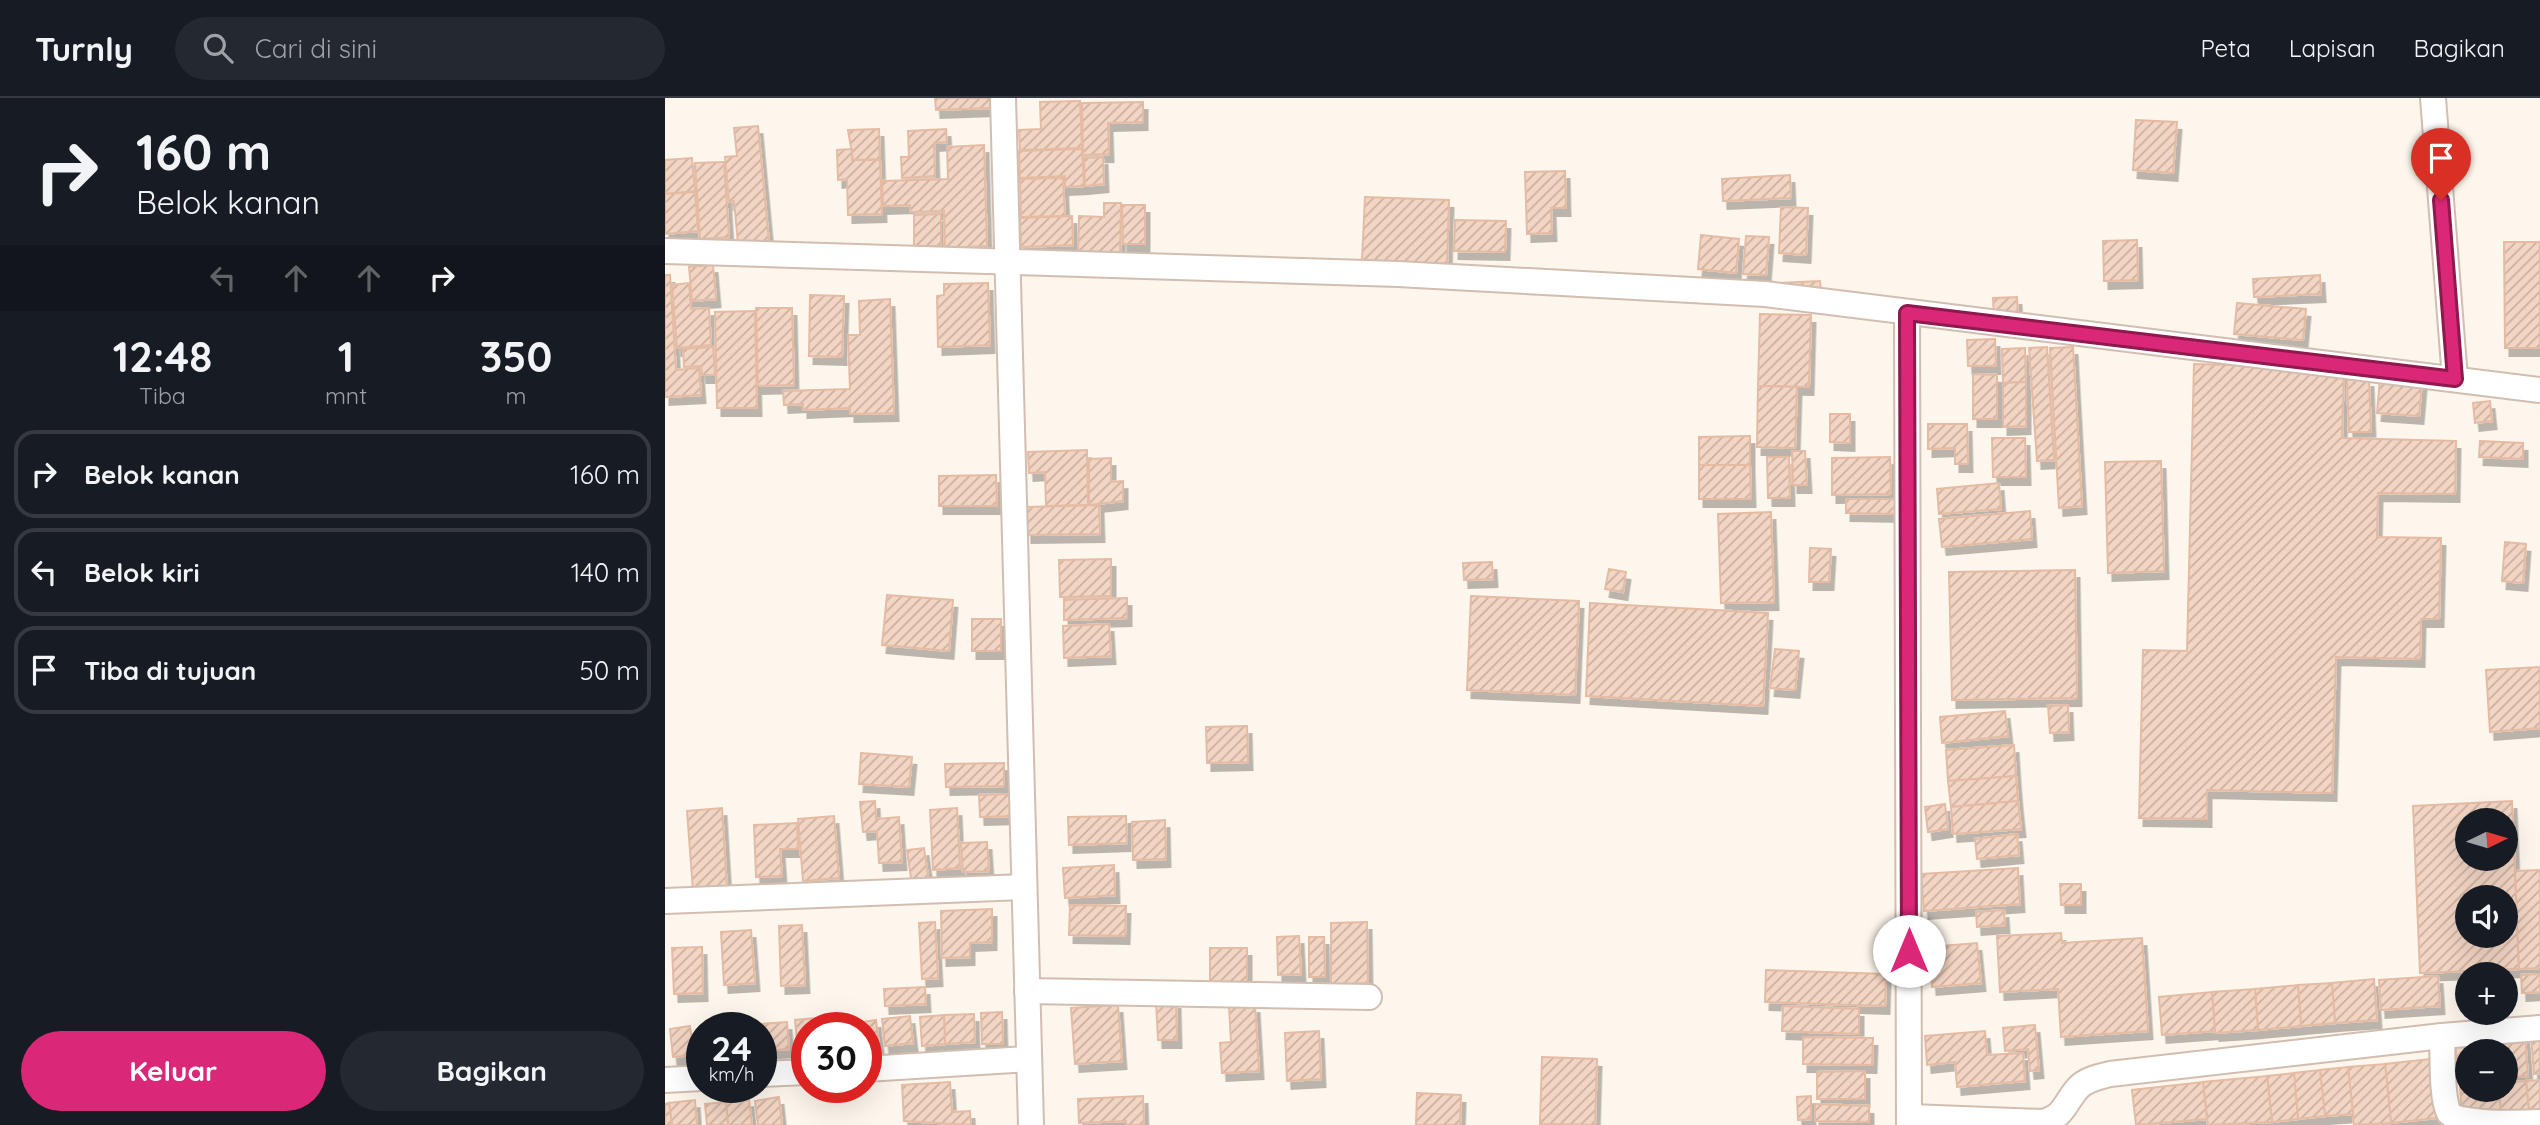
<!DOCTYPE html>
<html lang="id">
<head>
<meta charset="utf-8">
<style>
	body { margin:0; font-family:Quicksand,sans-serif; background:#242831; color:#f1f3f6; height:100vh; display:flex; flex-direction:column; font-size:26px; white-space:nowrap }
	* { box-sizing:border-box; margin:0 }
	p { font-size:23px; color:#9ea1a6 }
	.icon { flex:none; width:38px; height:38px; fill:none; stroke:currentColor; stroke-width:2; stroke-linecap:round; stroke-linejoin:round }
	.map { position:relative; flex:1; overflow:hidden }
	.details { display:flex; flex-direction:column; background:#171b24; width:665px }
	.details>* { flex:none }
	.hud { background:#171b24; color:#f1f3f6; overflow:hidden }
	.needle { width:46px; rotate:85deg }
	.buttons { position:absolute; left:1790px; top:710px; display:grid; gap:14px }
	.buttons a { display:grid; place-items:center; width:63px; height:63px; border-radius:50%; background:#171b24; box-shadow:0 7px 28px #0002; font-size:35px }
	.speed { position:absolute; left:21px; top:914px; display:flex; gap:14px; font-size:35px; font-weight:700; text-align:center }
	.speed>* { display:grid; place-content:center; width:91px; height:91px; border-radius:50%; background:#171b24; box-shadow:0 7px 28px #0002; line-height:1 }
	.speed small { font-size:18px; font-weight:400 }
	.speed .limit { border:10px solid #d22; background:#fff; color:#111 }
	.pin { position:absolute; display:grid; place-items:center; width:60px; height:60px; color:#fff; margin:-72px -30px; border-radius:50% 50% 50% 0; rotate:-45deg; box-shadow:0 0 7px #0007 }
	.pin .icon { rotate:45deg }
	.me { position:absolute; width:77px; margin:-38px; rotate:0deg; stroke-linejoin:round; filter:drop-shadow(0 0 5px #0008) }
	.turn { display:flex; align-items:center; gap:24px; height:147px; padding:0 21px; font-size:32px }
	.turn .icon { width:91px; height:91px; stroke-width:2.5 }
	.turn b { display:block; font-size:49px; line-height:60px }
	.lanes { display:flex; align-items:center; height:66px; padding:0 21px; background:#0003; justify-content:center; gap:35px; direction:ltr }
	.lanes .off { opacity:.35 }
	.eta { display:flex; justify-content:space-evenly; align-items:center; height:119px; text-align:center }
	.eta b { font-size:42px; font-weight:800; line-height:49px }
	.action { display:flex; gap:14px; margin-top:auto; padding:14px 21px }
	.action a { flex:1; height:80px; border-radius:42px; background:#db2777; color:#fff; font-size:28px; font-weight:800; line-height:80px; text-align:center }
	.action a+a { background:#242831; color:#f1f3f6 }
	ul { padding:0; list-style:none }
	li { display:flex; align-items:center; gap:21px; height:88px; margin:0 14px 10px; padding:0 7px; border:4px solid #363941; border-radius:21px }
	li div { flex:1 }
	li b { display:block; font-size:26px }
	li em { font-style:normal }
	header { display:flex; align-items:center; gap:42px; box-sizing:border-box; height:98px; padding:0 35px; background:#171b24; border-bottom:2px solid #363941 }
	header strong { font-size:33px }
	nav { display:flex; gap:38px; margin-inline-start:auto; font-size:24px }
	.search { width:490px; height:63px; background:#242831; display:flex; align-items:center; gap:18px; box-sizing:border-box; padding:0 24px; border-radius:38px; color:#9ea1a6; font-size:26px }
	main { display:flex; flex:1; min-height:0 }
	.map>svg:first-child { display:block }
</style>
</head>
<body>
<header>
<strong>Turnly</strong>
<div class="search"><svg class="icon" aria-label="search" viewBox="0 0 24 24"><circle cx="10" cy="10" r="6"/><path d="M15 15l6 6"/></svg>Cari di sini</div>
<nav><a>Peta</a><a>Lapisan</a><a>Bagikan</a></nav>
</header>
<main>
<section class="details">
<div class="hud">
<div class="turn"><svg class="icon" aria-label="right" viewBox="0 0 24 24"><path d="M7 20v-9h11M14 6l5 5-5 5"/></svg><div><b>160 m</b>Belok kanan</div></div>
<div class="lanes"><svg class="icon off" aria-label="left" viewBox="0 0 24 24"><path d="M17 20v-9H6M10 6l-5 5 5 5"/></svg><svg class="icon off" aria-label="ahead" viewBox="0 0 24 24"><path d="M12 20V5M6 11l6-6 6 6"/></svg><svg class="icon off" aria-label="ahead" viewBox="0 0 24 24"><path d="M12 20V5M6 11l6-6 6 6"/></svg><svg class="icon" aria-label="right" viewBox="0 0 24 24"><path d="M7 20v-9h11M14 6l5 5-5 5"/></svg></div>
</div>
<div class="eta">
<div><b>12:48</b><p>Tiba</p></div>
<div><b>1</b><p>mnt</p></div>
<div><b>350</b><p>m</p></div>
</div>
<ul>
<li><svg class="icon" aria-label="right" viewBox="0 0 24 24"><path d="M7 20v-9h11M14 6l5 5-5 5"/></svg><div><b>Belok kanan</b></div><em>160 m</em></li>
<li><svg class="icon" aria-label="left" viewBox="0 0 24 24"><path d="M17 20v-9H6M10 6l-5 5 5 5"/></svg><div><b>Belok kiri</b></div><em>140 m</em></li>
<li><svg class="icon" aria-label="arrive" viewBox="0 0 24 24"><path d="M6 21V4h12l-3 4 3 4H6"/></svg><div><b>Tiba di tujuan</b></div><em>50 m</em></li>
</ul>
<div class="action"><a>Keluar</a><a>Bagikan</a></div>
</section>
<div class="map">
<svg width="1875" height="1027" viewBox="0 0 1875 1027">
	<defs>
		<pattern id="building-hatch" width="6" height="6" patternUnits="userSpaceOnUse" patternTransform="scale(1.75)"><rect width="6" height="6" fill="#f3d5c3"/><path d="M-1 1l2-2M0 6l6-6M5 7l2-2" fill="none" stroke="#cab0a1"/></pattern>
		<filter id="shadow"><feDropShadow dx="4.5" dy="8" stdDeviation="0" flood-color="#0004"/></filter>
	</defs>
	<rect width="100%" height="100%" fill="#fdf6ec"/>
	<g fill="url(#building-hatch)" stroke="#e6bba3" stroke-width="2" fill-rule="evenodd" filter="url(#shadow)">
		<polygon points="270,0 325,0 325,10 271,12"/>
		<polygon points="415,3 417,50 355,52 354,32 376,31 375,4"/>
		<polygon points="478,4 478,24 443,25 444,56 418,57 417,5"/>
		<polygon points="1471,22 1512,24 1508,75 1468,72"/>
		<polygon points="93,28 104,144 73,146 69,103 64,104 60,59 72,58 69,30"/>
		<polygon points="214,31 215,61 188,62 183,32"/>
		<polygon points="281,31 282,44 269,45 270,78 237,80 236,59 244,59 243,33"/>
		<polygon points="319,47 322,148 280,150 279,113 245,114 245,107 218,108 217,83 283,81 282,49"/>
		<polygon points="187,51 187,62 215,62 217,116 183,117 182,81 173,82 172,52"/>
		<polygon points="417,51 419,88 400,89 400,78 355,80 354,53"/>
		<polygon points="438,59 439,86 420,88 419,60"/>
		<polygon points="27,60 30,93 0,96 0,62"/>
		<polygon points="59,64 64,139 35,141 30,65"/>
		<polygon points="900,73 901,110 886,110 887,135 862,136 860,74"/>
		<polygon points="1125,77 1126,100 1058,103 1057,81"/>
		<polygon points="398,80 400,118 356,119 355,81"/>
		<polygon points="30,94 33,133 0,136 0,96"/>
		<polygon points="700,99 784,102 782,166 697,162"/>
		<polygon points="439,105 456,105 455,156 413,155 414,118 439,119"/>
		<polygon points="457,107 480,107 480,146 458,146"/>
		<polygon points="1116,109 1143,110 1141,157 1114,155"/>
		<polygon points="276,116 276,148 249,148 249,117"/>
		<polygon points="407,118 408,147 356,149 355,120"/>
		<polygon points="790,122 841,123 840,154 789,153"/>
		<polygon points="1036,137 1074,141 1071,175 1033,171"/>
		<polygon points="1081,138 1104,139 1101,177 1078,176"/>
		<polygon points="1472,142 1473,182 1439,183 1438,143"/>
		<polygon points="1839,144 1875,144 1875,250 1840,250"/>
		<polygon points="48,167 51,201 27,203 24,169"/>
		<polygon points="0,177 5,177 11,272 34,270 36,297 0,299"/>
		<polygon points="1655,177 1656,196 1589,199 1588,181"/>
		<polygon points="1155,183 1156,193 1114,195 1114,185"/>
		<polygon points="24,185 26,211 44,210 46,247 12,250 7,187"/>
		<polygon points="323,185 325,247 273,249 272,198 279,197 279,186"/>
		<polygon points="145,197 179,198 177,259 144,258"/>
		<polygon points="1352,199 1353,221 1329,222 1328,200"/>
		<polygon points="225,201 229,315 185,316 185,310 138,312 138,306 119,307 118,293 185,291 183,237 195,237 194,203"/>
		<polygon points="1572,205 1641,211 1638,242 1569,236"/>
		<polygon points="91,210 127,210 129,287 93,288"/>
		<polygon points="90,213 92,310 52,310 50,214"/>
		<polygon points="1095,216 1146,217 1144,289 1093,288"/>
		<polygon points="1330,241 1331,268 1303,268 1302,242"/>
		<polygon points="48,249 50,277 37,277 36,268 19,269 18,251"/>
		<polygon points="1382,249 1389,362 1372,363 1364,250"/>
		<polygon points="1408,249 1417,408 1394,410 1385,250"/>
		<polygon points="1360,250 1361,284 1338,285 1337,251"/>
		<polygon points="1529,266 1679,270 1677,340 1791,343 1790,396 1713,395 1712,439 1776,440 1774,521 1756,521 1755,561 1671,559 1667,695 1542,692 1542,721 1474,720 1478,552 1522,553"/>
		<polygon points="1308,276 1332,277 1332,321 1308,321"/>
		<polygon points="1715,280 1757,284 1754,318 1712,315"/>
		<polygon points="1704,281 1706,334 1684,334 1682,282"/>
		<polygon points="1361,284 1361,328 1338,329 1338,285"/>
		<polygon points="1093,288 1132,289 1130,350 1092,349"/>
		<polygon points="1825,303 1827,323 1810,325 1808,305"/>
		<polygon points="1165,316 1185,316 1185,345 1165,344"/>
		<polygon points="1263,326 1302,326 1303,366 1290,366 1290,350 1263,351"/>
		<polygon points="1085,338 1085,367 1034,367 1034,339"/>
		<polygon points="1327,340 1360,340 1361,379 1328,379"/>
		<polygon points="1815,343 1858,345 1858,361 1814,359"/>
		<polygon points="422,352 423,407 381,408 380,374 364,375 363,354"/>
		<polygon points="1127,353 1140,353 1142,387 1128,387"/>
		<polygon points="1102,359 1124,359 1125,400 1103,400"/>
		<polygon points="1225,359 1226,396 1167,397 1167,360"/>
		<polygon points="446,360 446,384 458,383 458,403 424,407 424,361"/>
		<polygon points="1496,363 1499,473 1443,475 1440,364"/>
		<polygon points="1034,367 1085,367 1086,401 1034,401"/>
		<polygon points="331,377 332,408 274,408 274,378"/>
		<polygon points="1334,385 1336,411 1274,416 1272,391"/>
		<polygon points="1181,401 1233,401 1233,416 1181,415"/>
		<polygon points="434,407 435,436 362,437 361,409"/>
		<polygon points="1365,413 1367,441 1277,449 1274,421"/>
		<polygon points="1106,414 1109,504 1056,505 1053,416"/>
		<polygon points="1840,444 1861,446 1858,485 1837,483"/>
		<polygon points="1145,450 1166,451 1164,484 1144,484"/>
		<polygon points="446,461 446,498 395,499 394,462"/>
		<polygon points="827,464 828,481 799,482 798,465"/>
		<polygon points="944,471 961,474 958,494 940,491"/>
		<polygon points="1410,472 1412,600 1287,602 1284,474"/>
		<polygon points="222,497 288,502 284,553 217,547"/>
		<polygon points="806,498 914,503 910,597 802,592"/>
		<polygon points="462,500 462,520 399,522 399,502"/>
		<polygon points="925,505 1103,515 1098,608 921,598"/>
		<rect x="307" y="521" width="29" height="32"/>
		<polygon points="444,526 446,558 399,560 398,528"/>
		<polygon points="1110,551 1134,553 1130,592 1105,590"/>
		<polygon points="1875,569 1875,630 1825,634 1821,572"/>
		<polygon points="1403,607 1404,634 1385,635 1383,608"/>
		<polygon points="1340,613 1343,638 1277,645 1275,619"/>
		<polygon points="582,628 583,664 542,665 541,629"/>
		<polygon points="1349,647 1351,678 1283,683 1281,652"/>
		<polygon points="196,655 247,659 244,689 194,686"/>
		<polygon points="339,665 339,688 281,689 280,666"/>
		<polygon points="1351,678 1353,703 1286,709 1283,683"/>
		<polygon points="348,696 349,718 315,719 314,697"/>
		<polygon points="210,703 211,721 234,719 237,764 214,765 212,733 198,734 195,704"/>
		<polygon points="1353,703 1356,731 1288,736 1286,709"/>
		<path d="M1847 703 1854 871 1755 875 1748 708ZM1802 723H1841V761H1802ZM1802 800H1841V838H1802Z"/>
		<polygon points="1280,706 1283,731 1263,734 1260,709"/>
		<polygon points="57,710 62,791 28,793 22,713"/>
		<polygon points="292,710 295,770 268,772 265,712"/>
		<polygon points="169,718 174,780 138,783 133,721"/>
		<polygon points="461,718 462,745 404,747 403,719"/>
		<polygon points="500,722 501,761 468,762 467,724"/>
		<polygon points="132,725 133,751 115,751 117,778 91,779 89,727"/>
		<polygon points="1352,736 1354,757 1312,761 1310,741"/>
		<polygon points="322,744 324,773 298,774 296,745"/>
		<polygon points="259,750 264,785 247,787 242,752"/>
		<polygon points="449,767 450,797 400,800 398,770"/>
		<polygon points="1353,770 1355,806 1259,813 1256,776"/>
		<polygon points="1875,772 1875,870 1854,871 1850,773"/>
		<polygon points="1395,786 1416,786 1416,807 1396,807"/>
		<polygon points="405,807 461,808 460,838 404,837"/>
		<polygon points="327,811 327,844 305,845 305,859 277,860 276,813"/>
		<polygon points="1339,812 1340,827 1312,829 1311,814"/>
		<polygon points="270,824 273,880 257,881 254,825"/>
		<polygon points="702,824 703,885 666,886 666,825"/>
		<polygon points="137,827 140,887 116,888 114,828"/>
		<polygon points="86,832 90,885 59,887 56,834"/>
		<polygon points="1396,835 1397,845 1477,840 1483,933 1396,939 1393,891 1335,894 1332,838"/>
		<polygon points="634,838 636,876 613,877 612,839"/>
		<polygon points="644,839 659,839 660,879 644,879"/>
		<polygon points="1312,845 1316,885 1267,889 1264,849"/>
		<polygon points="37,849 38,895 9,896 7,850"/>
		<polygon points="545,850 582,850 582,887 545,886"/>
		<polygon points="1101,872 1221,876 1220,908 1100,904"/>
		<polygon points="1875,876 1875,894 1857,895 1856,877"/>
		<polygon points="1773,878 1775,908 1716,912 1714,882"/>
		<polygon points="1709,881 1712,922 1670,925 1667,885"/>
		<polygon points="1667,885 1670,925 1636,928 1633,887"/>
		<polygon points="1633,887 1636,928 1593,932 1590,891"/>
		<polygon points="260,889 261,906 220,908 219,891"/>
		<polygon points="1590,891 1593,932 1550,935 1547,894"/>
		<polygon points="1547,894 1550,933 1497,937 1494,899"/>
		<polygon points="511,903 512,942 493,942 491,904"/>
		<polygon points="453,907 457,963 410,966 406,910"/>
		<polygon points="590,907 594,973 557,975 555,945 566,944 564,909"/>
		<polygon points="1118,908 1194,911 1194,936 1117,933"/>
		<polygon points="337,914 338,946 317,946 316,915"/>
		<polygon points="309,916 310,944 280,946 279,917"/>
		<polygon points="279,917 280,946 257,948 255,919"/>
		<polygon points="245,918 248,945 220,948 217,921"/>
		<polygon points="150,920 151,929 142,929 142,952 133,952 130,922"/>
		<polygon points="180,921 181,929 161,929 160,922"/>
		<polygon points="211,922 214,947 201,948 201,929 193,929 192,925"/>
		<polygon points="89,923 89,929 70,929 69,925"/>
		<polygon points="122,924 124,951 96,953 95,926"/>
		<polygon points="1370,927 1374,972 1365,973 1363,951 1340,953 1338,930"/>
		<polygon points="25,928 29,957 8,959 5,931"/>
		<polygon points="654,933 656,981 622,983 620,935"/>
		<polygon points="1320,933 1322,957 1358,955 1360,983 1292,989 1290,964 1262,967 1260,938"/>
		<polygon points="1875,936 1875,975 1869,976 1866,937"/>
		<polygon points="1860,938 1863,978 1841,980 1841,954 1802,954 1802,982 1793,983 1790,943"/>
		<polygon points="1138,939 1208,940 1207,967 1138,966"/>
		<polygon points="877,959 932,961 930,1027 875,1026"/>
		<polygon points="1765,961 1771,1020 1726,1025 1720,966"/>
		<polygon points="1720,966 1726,1025 1689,1027 1683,969"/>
		<polygon points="1683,969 1688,1016 1660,1018 1655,972"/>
		<polygon points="1655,972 1660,1018 1633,1021 1629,975"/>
		<polygon points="1200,973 1200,1001 1152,1001 1152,974"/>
		<polygon points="1629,975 1633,1021 1607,1024 1602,978"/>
		<polygon points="1602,978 1607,1024 1543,1027 1538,984"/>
		<polygon points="1875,982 1875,1013 1864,1014 1861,983"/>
		<polygon points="1861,983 1864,1014 1836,1016 1834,992 1841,992 1841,985"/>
		<polygon points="285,984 287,1014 305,1013 306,1027 239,1023 237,987"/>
		<polygon points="1538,984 1542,1021 1471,1027 1467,992"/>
		<polygon points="1802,987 1802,992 1834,992 1836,1016 1797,1018 1795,988"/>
		<polygon points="752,995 796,997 795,1027 751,1027"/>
		<polygon points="478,998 479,1027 461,1027 461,1023 414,1025 413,1001"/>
		<polygon points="1146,998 1146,1021 1133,1022 1132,999"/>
		<polygon points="114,999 117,1027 93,1027 90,1003"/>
		<polygon points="84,1001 87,1027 63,1027 61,1004"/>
		<polygon points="30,1002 32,1027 7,1027 4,1005"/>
		<polygon points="61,1004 63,1027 42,1027 40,1006"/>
		<polygon points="4,1005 7,1027 0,1027 0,1006"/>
		<polygon points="1150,1006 1204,1008 1204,1024 1150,1023"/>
	</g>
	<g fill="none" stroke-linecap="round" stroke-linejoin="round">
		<g stroke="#d1beb0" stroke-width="28">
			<g id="minor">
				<polyline points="338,0 366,1027"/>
				<polyline points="1768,0 1790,281"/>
				<polyline points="0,153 733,176 1100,196 1875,292"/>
				<polyline points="1242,215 1244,1027"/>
				<polyline points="0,803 358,789"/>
				<polyline points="362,893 704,899"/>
				<path d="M1777 938C1778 957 1776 999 1784 1015 1795 1027 1855 1025 1875 1024"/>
				<polyline points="201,971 363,961"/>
				<polyline points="96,976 142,974"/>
				<polyline points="0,982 37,980"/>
				<path d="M1245 1019 1377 1024C1399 1019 1399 1006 1413 990 1421 981 1434 979 1445 976L1777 938 1875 930"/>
			</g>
		</g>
		<use href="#minor" stroke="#fff" stroke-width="24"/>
	</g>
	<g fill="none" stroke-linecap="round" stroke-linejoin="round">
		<g stroke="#8e194d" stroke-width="18">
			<polyline id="route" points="1244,853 1242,215 1790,281 1776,102"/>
		</g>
		<use href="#route" stroke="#db2777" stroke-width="12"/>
	</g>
</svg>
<div class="buttons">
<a><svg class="needle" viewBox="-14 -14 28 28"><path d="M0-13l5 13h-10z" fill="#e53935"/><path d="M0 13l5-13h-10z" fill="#9ea1a6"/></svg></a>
<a><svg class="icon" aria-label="sound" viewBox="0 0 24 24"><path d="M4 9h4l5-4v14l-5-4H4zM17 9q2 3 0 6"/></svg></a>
<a>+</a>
<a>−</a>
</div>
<div class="speed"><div>24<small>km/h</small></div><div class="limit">30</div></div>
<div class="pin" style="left:1776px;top:102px;background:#d93025"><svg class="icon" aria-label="arrive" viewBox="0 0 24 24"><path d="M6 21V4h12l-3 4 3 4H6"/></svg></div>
<svg class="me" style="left:1244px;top:853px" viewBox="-20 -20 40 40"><circle r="19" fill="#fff"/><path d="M0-13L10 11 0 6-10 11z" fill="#db2777"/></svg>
</div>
</main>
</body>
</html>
